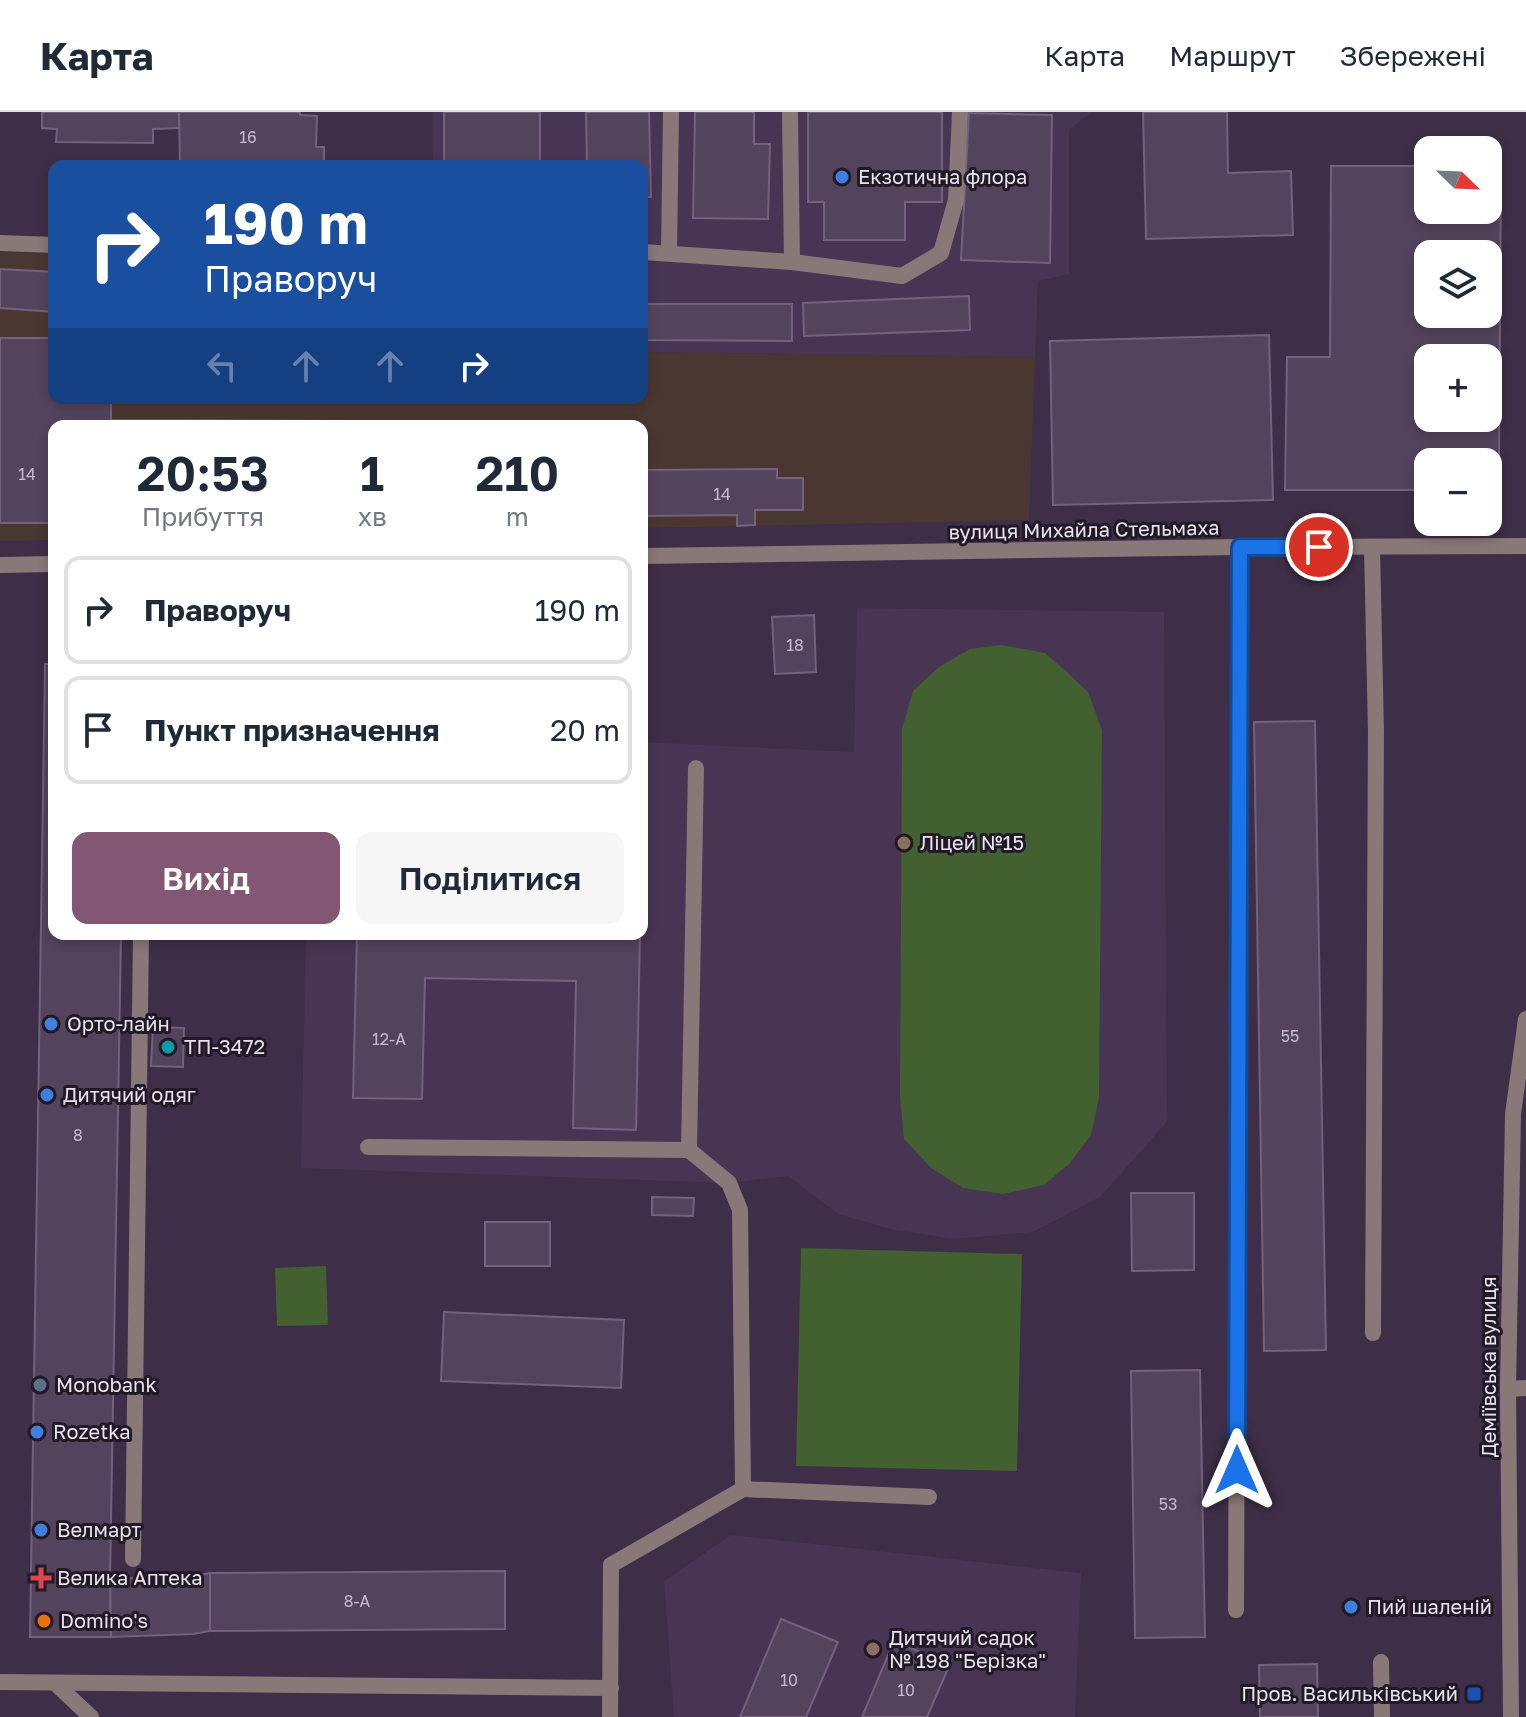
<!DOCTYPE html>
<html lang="uk">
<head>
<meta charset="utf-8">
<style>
	body { margin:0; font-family:"Golos Text",sans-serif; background:#f6f6f7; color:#1f2937; height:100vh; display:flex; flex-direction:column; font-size:30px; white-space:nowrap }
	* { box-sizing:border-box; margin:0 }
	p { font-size:26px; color:#747a83 }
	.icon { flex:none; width:44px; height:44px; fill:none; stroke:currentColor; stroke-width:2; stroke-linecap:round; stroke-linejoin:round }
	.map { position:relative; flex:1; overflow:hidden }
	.drawer { position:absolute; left:48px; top:308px; width:600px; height:520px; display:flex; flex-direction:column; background:#fff; border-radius:16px; box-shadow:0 4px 12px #0003 }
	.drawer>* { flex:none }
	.banner { position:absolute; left:48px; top:48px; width:600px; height:244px; border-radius:16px; box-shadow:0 4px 12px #0003; background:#1a4fa0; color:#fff; overflow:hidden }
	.needle { width:52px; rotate:113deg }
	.tools { position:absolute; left:1414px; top:24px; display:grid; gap:16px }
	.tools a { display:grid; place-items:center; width:88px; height:88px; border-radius:16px; background:#fff; box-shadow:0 4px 12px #0003; font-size:40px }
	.pin { position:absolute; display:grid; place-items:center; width:68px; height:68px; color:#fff; margin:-34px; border:4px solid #fff; border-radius:50%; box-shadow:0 2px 8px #0007 }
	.me { position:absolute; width:88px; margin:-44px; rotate:0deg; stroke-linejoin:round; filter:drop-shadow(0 0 6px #0008) }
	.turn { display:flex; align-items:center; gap:28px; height:168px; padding:0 24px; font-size:36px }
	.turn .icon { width:104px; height:104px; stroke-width:2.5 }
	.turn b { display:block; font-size:56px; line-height:68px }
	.lanes { display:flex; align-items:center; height:76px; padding:0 24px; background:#0003; justify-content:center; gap:40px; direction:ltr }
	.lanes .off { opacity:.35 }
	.eta { display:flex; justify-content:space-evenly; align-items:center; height:136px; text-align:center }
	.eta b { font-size:48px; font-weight:600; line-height:56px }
	.cta { display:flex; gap:16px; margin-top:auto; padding:16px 24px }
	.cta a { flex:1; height:92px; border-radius:16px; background:#835673; color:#fff; font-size:32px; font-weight:600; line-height:92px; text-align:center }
	.cta a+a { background:#f6f6f7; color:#1f2937 }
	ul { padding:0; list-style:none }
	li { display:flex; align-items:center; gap:24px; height:108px; margin:0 16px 12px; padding:0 8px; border:4px solid #e0e1e3; border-radius:16px }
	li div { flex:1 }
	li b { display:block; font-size:30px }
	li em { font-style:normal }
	header { display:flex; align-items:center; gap:48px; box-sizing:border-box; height:112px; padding:0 40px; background:#fff; border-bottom:2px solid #e0e1e3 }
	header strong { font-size:38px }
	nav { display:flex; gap:44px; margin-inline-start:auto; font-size:28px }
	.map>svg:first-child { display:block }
</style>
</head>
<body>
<header>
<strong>Карта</strong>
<nav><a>Карта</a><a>Маршрут</a><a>Збережені</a></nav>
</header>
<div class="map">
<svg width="1526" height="1605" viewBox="0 0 1526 1605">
	<rect width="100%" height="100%" fill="#3e2e47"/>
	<polygon fill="#4b3732" points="0,140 54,141 54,286 642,286 642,240 1035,245 1029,408 642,416 642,314 54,314 54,428 0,429"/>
	<g fill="#483453">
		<polygon points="433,0 1092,0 1069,18 1069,162 1038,169 1035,245 642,240 642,54 433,54"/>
		<polygon points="857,496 1164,500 1167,1010 1100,1085 1033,1120 952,1127 890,1117 838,1102 788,1064 729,1071 301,1056 306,822 642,822 642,630 854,640"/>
		<polygon points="731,1423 1081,1461 1075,1605 674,1605 664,1469"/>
	</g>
	<g fill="#426030">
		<polygon points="1002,533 1045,541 1067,560 1088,580 1102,618 1099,985 1091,1023 1070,1051 1044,1073 1003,1082 963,1076 931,1056 904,1027 900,984 902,617 913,579 939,555 970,537"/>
		<polygon points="801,1136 1022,1142 1017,1359 796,1354"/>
		<polygon points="326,1154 328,1213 277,1214 275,1156"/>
	</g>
	<g fill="#54435d" stroke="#73617d" stroke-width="2" fill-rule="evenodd">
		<polygon points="42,0 179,0 179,16 153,17 153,31 56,30 57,17 42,16"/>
		<polygon points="179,0 300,0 300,3 317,4 316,35 324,35 324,54 180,54"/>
		<rect x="444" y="0" width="96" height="54"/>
		<polygon points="586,0 649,0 651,85 642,85 642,54 587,54"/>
		<polygon points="695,0 754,0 754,32 770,32 768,107 693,106"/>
		<polygon points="808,0 942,0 942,90 905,90 905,128 824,128 824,90 808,90"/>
		<polygon points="1143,0 1227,0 1228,61 1291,59 1293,123 1146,127"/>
		<polygon points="969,1 1052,3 1050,151 961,148"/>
		<path d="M1331 54H1428V98H1488V55H1501L1499 354 1488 367V350H1428V378H1285L1287 245H1330ZM1428 142H1488V202H1428ZM1428 246H1488V306H1428Z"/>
		<polygon points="0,157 54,160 54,200 0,196"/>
		<polygon points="969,184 970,218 804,224 803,191"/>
		<polygon points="642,192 792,192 792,229 642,228"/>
		<polygon points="1269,223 1273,388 1053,393 1050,229"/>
		<polygon points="0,226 54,226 54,286 111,286 111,308 600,310 600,314 54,314 54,411 0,411"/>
		<polygon points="642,332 644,332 644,358 777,357 777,366 803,366 803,398 755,398 755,413 737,414 737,403 642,404"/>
		<polygon points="814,503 816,560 775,562 772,505"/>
		<polygon points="45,552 54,552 54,822 121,822 110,1467 111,1525 30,1525"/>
		<polygon points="1315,609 1326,1238 1264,1239 1254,610"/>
		<polygon points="357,822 640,822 636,1018 573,1016 576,869 425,866 422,987 353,986"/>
		<polygon points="153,915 184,916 183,955 151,954"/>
		<polygon points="1131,1081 1194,1081 1194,1158 1132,1159"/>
		<polygon points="652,1085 694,1086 693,1104 652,1103"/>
		<rect x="485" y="1110" width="65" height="44"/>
		<polygon points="444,1200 624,1208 621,1276 441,1269"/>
		<polygon points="1200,1258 1205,1525 1135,1526 1131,1259"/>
		<polygon points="505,1459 505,1517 210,1519 210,1461"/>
		<polygon points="210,1461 210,1519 193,1522 111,1525 110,1467 193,1464"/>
		<polygon points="781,1507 838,1530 806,1605 740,1605"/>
		<polygon points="894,1529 950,1552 927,1605 862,1605"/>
		<polygon points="1317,1552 1318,1605 1260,1605 1259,1553"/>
	</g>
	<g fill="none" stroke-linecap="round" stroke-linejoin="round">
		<g stroke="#897878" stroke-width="16">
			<polyline points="0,131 54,133"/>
			<polyline points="642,140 792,150 790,0"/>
			<polyline points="669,141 671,0"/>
			<polyline points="792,150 902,164 941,141 956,88 960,0"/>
			<polyline points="1372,435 1376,620 1373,1221"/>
			<polyline points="368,1035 689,1038 729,1071 740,1098 743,1377 611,1453 610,1605"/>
			<polyline points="689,1038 696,656"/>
			<polyline points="743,1377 929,1385"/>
			<polyline points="133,1447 141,822"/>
			<polyline points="1236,1498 1240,435"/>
			<polyline points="1381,1550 1382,1605"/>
			<polyline points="0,1570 611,1576"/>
			<polyline points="56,1572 91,1605"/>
		</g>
		<g stroke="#897878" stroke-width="16">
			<polyline points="642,444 1240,435 1526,434"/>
			<polyline points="0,453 54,452"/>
			<polyline points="1508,1277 1526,1276"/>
		</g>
		<polyline stroke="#897878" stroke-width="16" points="1511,1605 1508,1277 1513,1002 1526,907"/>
	</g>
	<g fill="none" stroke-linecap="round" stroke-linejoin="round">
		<g stroke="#114b97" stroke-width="20">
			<polyline id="route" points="1237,1358 1240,435 1319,435"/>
		</g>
		<use href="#route" stroke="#1a73e8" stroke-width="14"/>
	</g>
	<g fill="#3f7fe0" stroke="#211925" stroke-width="3">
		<circle cx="842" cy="65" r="8"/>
		<circle cx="51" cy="912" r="8"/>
		<circle cx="47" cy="983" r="8"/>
		<circle cx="37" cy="1320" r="8"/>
		<circle cx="41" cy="1418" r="8"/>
		<circle cx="1351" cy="1495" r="8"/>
	</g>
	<g fill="#8d6e63" stroke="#211925" stroke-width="3">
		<circle cx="904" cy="731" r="8"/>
		<circle cx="873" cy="1537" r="8"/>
	</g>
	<circle fill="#0f9aa8" stroke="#211925" stroke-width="3" cx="168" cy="935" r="8"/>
	<circle fill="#5c6f8a" stroke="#211925" stroke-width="3" cx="40" cy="1273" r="8"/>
	<path fill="#e0444e" stroke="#211925" stroke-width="3" d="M37 1454h8v8h8v8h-8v8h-8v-8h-8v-8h8z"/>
	<circle fill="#e8710a" stroke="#211925" stroke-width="3" cx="44" cy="1509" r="8"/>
	<rect fill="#1a4fb4" stroke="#211925" stroke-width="3" x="1466" y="1574" width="16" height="16" rx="4"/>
	<g text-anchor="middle" stroke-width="6" stroke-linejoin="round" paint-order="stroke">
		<g font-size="16" fill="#c5bacc">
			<text x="248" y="31">16</text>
			<text x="27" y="368">14</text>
			<text x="722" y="388">14</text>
			<text x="795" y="539">18</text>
			<text x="1290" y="930">55</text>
			<text x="389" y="933">12-А</text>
			<text x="78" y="1029">8</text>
			<text x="1168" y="1398">53</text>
			<text x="357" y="1495">8-А</text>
			<text x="789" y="1574">10</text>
			<text x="906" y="1584">10</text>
		</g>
		<g font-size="20" fill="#ebe1f1" stroke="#211925" text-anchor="start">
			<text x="858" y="72">Екзотична флора</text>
			<text x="920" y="738">Ліцей №15</text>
			<text x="67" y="919">Орто-лайн</text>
			<text x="184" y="942">ТП-3472</text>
			<text x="63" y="990">Дитячий одяг</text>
			<text x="56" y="1280">Monobank</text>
			<text x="53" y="1327">Rozetka</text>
			<text x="57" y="1425">Велмарт</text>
			<text x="57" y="1473">Велика Аптека</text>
			<text x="1367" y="1502">Пий шаленій</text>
			<text x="60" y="1516">Domino's</text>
			<text x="889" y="1533">Дитячий садок<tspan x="889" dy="23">№ 198 "Берізка"</tspan></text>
			<text x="1458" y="1589" text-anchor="end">Пров. Васильківський</text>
		</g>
		<g font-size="20" fill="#ebe1f1" stroke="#211925">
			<text transform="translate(1084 418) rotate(-1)" y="7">вулиця Михайла Стельмаха</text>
			<text transform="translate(1489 1255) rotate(-90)" y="7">Деміївська вулиця</text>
		</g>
	</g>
</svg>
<div class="tools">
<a><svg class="needle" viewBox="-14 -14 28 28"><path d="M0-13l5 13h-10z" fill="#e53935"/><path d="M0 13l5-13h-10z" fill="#747a83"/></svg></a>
<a><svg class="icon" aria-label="layers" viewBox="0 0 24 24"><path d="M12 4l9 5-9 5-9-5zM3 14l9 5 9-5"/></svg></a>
<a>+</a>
<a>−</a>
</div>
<div class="pin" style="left:1319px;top:435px;background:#d93025"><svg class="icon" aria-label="arrive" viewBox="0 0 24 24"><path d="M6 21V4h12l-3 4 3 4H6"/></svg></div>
<svg class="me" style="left:1237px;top:1358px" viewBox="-20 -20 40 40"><path d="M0-17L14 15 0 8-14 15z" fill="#1a73e8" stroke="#fff" stroke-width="4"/></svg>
<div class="banner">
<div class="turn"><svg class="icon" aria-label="right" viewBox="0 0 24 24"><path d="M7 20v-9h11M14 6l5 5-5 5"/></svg><div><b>190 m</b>Праворуч</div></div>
<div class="lanes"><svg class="icon off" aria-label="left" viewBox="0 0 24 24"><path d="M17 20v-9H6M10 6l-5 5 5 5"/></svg><svg class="icon off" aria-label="ahead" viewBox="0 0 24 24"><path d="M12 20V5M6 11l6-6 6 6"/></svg><svg class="icon off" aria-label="ahead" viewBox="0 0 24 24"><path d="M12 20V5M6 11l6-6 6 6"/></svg><svg class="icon" aria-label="right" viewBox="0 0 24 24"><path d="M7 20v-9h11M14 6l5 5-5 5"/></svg></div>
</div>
<section class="drawer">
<div class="eta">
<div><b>20:53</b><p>Прибуття</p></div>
<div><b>1</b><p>хв</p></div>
<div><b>210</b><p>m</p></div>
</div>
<ul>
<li><svg class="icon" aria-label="right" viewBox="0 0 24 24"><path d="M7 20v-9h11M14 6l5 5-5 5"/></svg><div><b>Праворуч</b></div><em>190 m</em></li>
<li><svg class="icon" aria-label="arrive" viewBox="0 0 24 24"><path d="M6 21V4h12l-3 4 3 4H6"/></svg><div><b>Пункт призначення</b></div><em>20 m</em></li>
</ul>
<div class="cta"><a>Вихід</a><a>Поділитися</a></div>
</section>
</div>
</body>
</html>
